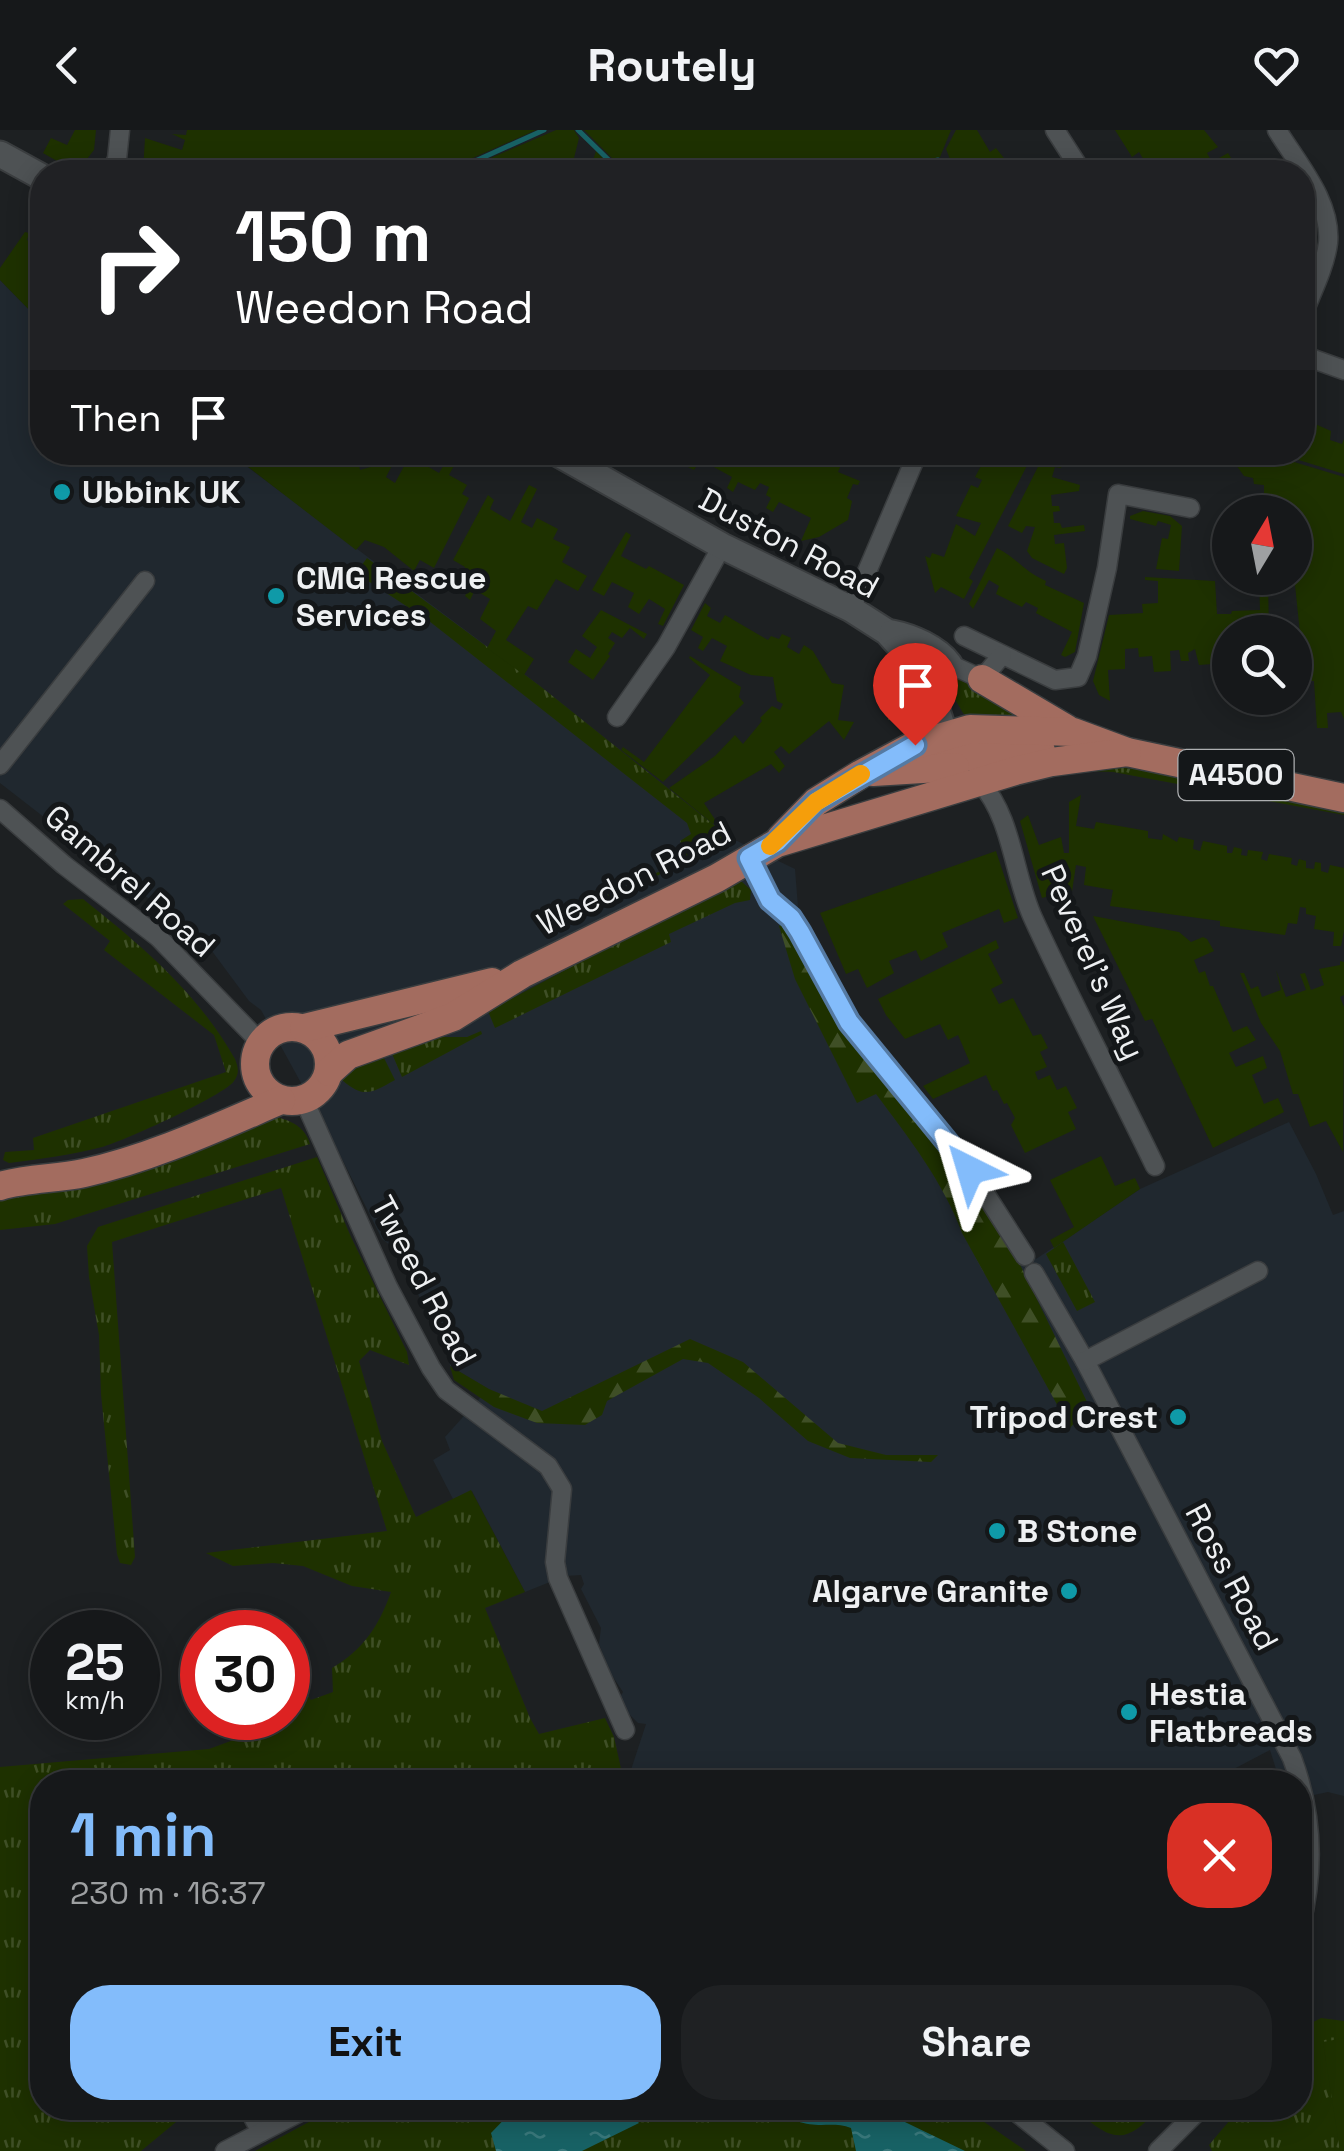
<!DOCTYPE html>
<html lang="en">
<head>
<meta charset="utf-8">
<style>
	body { margin:0; font-family:"Space Grotesk",sans-serif; background:#1f2123; color:#f1f3f6; height:100vh; display:flex; flex-direction:column; font-size:38px; white-space:nowrap }
	* { box-sizing:border-box; margin:0 }
	p { font-size:32px; color:#9ea0a2 }
	.icon { flex:none; width:55px; height:55px; fill:none; stroke:currentColor; stroke-width:2; stroke-linecap:round; stroke-linejoin:round }
	.map { position:relative; flex:1; overflow:hidden }
	.panel { position:absolute; left:30px; top:1640px; width:1282px; height:350px; display:flex; flex-direction:column; background:#16181a; border-radius:40px; box-shadow:0 5px 25px #0003,0 0 0 2px #353739 }
	.panel>* { flex:none }
	.banner { position:absolute; left:30px; top:30px; width:1285px; height:305px; border-radius:40px; box-shadow:0 5px 25px #0003,0 0 0 2px #353739; background:#202124; color:#fff; overflow:hidden }
	.needle { width:65px; rotate:10deg }
	.tools { position:absolute; left:1212px; top:365px; display:grid; gap:20px }
	.tools a { display:grid; place-items:center; width:100px; height:100px; border-radius:50%; background:#16181a; box-shadow:0 5px 25px #0003,0 0 0 2px #353739; font-size:50px }
	.speed { position:absolute; left:30px; top:1480px; display:flex; gap:20px; font-size:50px; font-weight:700; text-align:center }
	.speed>* { display:grid; place-content:center; width:130px; height:130px; border-radius:50%; background:#16181a; box-shadow:0 5px 25px #0003,0 0 0 2px #353739; line-height:1 }
	.speed small { font-size:25px; font-weight:400 }
	.speed .limit { border:15px solid #d22; background:#fff; color:#111 }
	.pin { position:absolute; display:grid; place-items:center; width:85px; height:85px; color:#fff; margin:-102px -42px; border-radius:50% 50% 50% 0; rotate:-45deg; box-shadow:0 0 10px #0007 }
	.pin .icon { rotate:45deg }
	.me { position:absolute; width:110px; margin:-55px; rotate:320deg; stroke-linejoin:round; filter:drop-shadow(0 0 8px #0008) }
	.turn { display:flex; align-items:center; gap:35px; height:210px; padding:0 40px; font-size:45px }
	.turn .icon { width:130px; height:130px; stroke-width:2.5 }
	.turn b { display:block; font-size:70px; line-height:85px }
	.then { display:flex; align-items:center; height:95px; padding:0 40px; background:#0003; gap:20px; font-size:38px }
	.round { display:grid; place-items:center; flex:none; width:105px; height:105px; border-radius:40px; background:#1f2123 }
	.headline { display:flex; align-items:center; justify-content:space-between; height:170px; padding:0 40px }
	h1 { font-size:60px; font-weight:700; line-height:75px; color:#83bcfb }
	.cta { display:flex; gap:20px; margin-top:auto; padding:20px 40px }
	.cta a { flex:1; height:115px; border-radius:40px; background:#83bcfb; color:#111; font-size:40px; font-weight:700; line-height:115px; text-align:center }
	.cta a+a { background:#1f2123; color:#f1f3f6 }
	header { display:flex; justify-content:space-between; align-items:center; height:130px; padding:0 40px; background:#16181a; font-size:45px; font-weight:700 }
	.map>svg:first-child { display:block }
</style>
</head>
<body>
<header><svg class="icon" aria-label="back" viewBox="0 0 24 24"><path d="M15 5l-7 7 7 7"/></svg>Routely<svg class="icon" aria-label="heart" viewBox="0 0 24 24"><path d="M12 20l-8-8c-3-5 5-10 8-4 3-6 11-1 8 4z"/></svg></header>
<div class="map">
<svg width="1344" height="2021" viewBox="0 0 1344 2021">
	<defs>
		<pattern id="grass-tufts" width="24" height="20" patternUnits="userSpaceOnUse" patternTransform="scale(2.5)"><rect width="24" height="20" fill="#1e3100"/><path d="M3 7l-1-3M5 7V3M7 7l1-3M15 17l-1-3M17 17v-4M19 17l1-3" fill="none" stroke="#3f4f26"/></pattern>
		<pattern id="forest-firs" width="22" height="20" patternUnits="userSpaceOnUse" patternTransform="scale(2.5)"><rect width="22" height="20" fill="#1e3100"/><path d="M5 1l3.5 6h-7zM16 11l3.5 6h-7z" fill="#3f4f26"/></pattern>
		<pattern id="water-ripples" width="26" height="14" patternUnits="userSpaceOnUse" patternTransform="scale(2.5)"><rect width="26" height="14" fill="#186265"/><path d="M2 4q2-2 4 0t4 0M15 11q2-2 4 0t4 0" fill="none" stroke="#3a797c"/></pattern>
	</defs>
	<rect width="100%" height="100%" fill="#1d2022"/>
	<polygon fill="#20282f" points="0,150 42,193 42,322 229,323 540,556 729,707 795,739 800,802 867,917 979,1033 1036,1129 1140,1059 1289,992 1316,1044 1333,1085 1344,1081 1344,1666 1328,1662 1300,1668 1300,1652 1280,1652 1270,1620 1209,1652 627,1652 646,1594 638,1593 624,1579 620,1567 623,1562 609,1541 599,1514 601,1498 581,1459 584,1454 581,1445 565,1446 525,1462 472,1361 453,1369 433,1330 450,1320 445,1307 488,1259 450,1236 448,1223 395,1119 382,1109 334,1013 261,880 249,871 206,813 0,653"/>
	<g fill="url(#grass-tufts)">
		<polygon points="367,428 540,556 729,707 603,775 599,769 687,729 680,711 691,704 687,693 429,491 356,443"/>
		<path d="M903 535C913 550 919 565 914 584L888 590 891 542 895 536Z"/>
		<polygon points="950,543 962,547 1044,591 972,591 963,583 942,547"/>
		<path d="M1100 636C1182 641 1264 663 1344 680V685L1113 642 1087 641Z"/>
		<polygon points="733,751 742,752 751,760 750,770 735,773 669,804 671,812 495,898 488,881"/>
		<path d="M83 769C142 816 197 862 235 929 238 937 240 943 234 951 225 965 122 1012 102 1017 72 1025 40 1029 9 1033L3 1030 5 1022 34 1020 33 1008 226 942 214 905 104 820 110 811 63 774 68 770Z"/>
		<polygon points="481,901 482,904 402,947 390,919 431,907 467,907"/>
		<path d="M381 922 395 950C371 963 364 969 342 950L346 937Z"/>
		<path d="M275 987C291 990 305 997 310 1014L55 1094 0 1100V1064Z"/>
		<path d="M317 1027 351 1107 407 1222 409 1235 370 1220 359 1231 382 1311 416 1387 471 1360 525 1462 485 1478 530 1588 539 1604 605 1588 614 1607 624 1652H42V1978H193L141 2021H0V1637L209 1619 247 1605 259 1588H288V1549L298 1551 311 1570 333 1562 332 1538C363 1520 379 1496 391 1462L352 1456 303 1436 273 1433 233 1436 206 1423 387 1401 281 1058 112 1112 135 1427 131 1435 120 1433 117 1424 101 1264 99 1205 89 1147 87 1116 98 1097Z"/>
		<polygon points="1063,1112 1095,1172 1077,1181 1046,1124"/>
		<polygon points="1321,1888 1344,1891 1344,2021 1212,2021 1209,2015 1240,1978 1300,1978 1300,1899"/>
		<polygon points="335,1978 964,1978 1026,2021 255,2021"/>
		<path d="M1073 1978H1158C1123 2021 1108 2007 1073 1978Z"/>
	</g>
	<g fill="url(#forest-firs)">
		<path d="M786 792 967 1045 1007 1108 1089 1276 1070 1298 962 1103C943 1051 908 1007 876 964L857 973 795 849 779 796Z"/>
		<polygon points="690,1209 743,1232 838,1313 886,1325 938,1325 931,1332 850,1328 808,1311 759,1268 708,1233 683,1229 607,1271 602,1285 585,1295 537,1293 494,1277 454,1250 450,1236 489,1259 542,1281"/>
	</g>
	<g fill="#1e3100">
		<polygon points="75,0 96,0 94,20 83,34 64,35 43,23 51,8 67,15"/>
		<polygon points="187,0 536,0 441,42 143,42 145,8 182,20 185,10 172,4 186,5"/>
		<polygon points="556,0 574,0 579,8 574,28 592,33 596,21 616,42 548,42 547,35 528,36 528,42 516,42 516,39 505,39 504,33 497,36 497,41 458,42"/>
		<polygon points="584,0 951,0 940,27 865,42 626,42"/>
		<polygon points="956,0 977,0 990,22 996,18 1014,41 955,42 946,19"/>
		<polygon points="1115,0 1204,0 1218,17 1207,23 1212,32 1228,23 1240,42 1158,42 1151,33 1147,35 1139,22 1132,27"/>
		<polygon points="25,102 29,103 27,110 33,114 28,124 38,130 42,120 42,193 0,150 0,138"/>
		<polygon points="1313,293 1331,301 1330,310 1342,314 1344,309 1344,344 1276,323 1302,322 1303,294 1311,297"/>
		<polygon points="1247,322 1264,323 1344,347 1344,589 1341,582 1327,583 1328,598 1317,598 1314,551 1305,551 1295,455 1288,450 1268,451 1269,502 1230,502 1230,523 1228,514 1223,514 1223,524 1211,525 1212,534 1199,535 1195,519 1188,523 1189,531 1181,531 1179,520 1170,521 1171,541 1154,542 1152,526 1139,527 1138,518 1125,519 1125,539 1108,540 1110,571 1099,565 1093,551 1109,485 1143,483 1142,474 1158,473 1158,451 1145,450 1145,447 1215,451 1217,484 1231,484 1232,481 1260,480 1259,448 1295,448 1295,382 1256,381 1256,365 1264,366 1264,355 1254,354 1253,348 1244,346 1236,335"/>
		<polygon points="230,323 356,323 360,340 395,330 386,347 395,353 411,323 429,330 427,336 439,343 451,323 461,323 449,345 467,355 462,364 469,368 434,438 420,430 414,441 384,417 365,410 356,420"/>
		<polygon points="685,323 796,323 795,326 804,331 810,323 845,325 838,342 860,351 858,355 853,354 847,368 852,371 848,390 819,407 801,411 811,388 779,372 773,382 766,378 771,368 766,365 769,357 760,353 755,360 738,352 733,362 727,358 732,347 701,330 694,340 686,336 692,327"/>
		<polygon points="1029,323 1033,324 969,448 973,451 964,469 941,457 935,463 925,426 930,428 932,423 944,427 956,394 975,406 981,393 956,386 971,355 978,358 982,350 975,347 988,323"/>
		<polygon points="1045,323 1059,323 1064,326 1061,338 1055,337 1052,347 1080,355 1079,361 1051,365 1052,376 1059,376 1060,381 1053,382 1054,393 1060,393 1062,398 1084,395 1085,401 1054,405 1055,414 1064,413 1067,438 1064,444 1032,428 1027,421 1035,397 1026,396 1022,403 1008,396"/>
		<polygon points="529,355 537,359 521,392 532,398 537,388 558,399 553,409 570,417 562,432 587,446 578,461 556,449 537,480 528,476 506,510 534,529 524,545 487,518 496,501 480,489 490,469 475,460 470,470 465,466 474,448 463,442 465,437 453,430 488,365 494,370 490,379 510,391"/>
		<polygon points="1143,381 1170,386 1182,396 1179,441 1156,439 1162,408 1168,409 1171,395 1158,391 1156,396 1130,389 1130,386"/>
		<polygon points="626,402 631,405 621,426 646,439 649,436 684,455 663,496 658,494 665,479 649,469 639,484 628,477 634,463 612,452 604,466 592,460"/>
		<path d="M997 418C1017 428 1023 441 1046 451L1045 455 1084 473 1075 522 1065 527 1061 525 1072 502 1036 483 1038 478 1026 472 1022 477 996 464 999 456 989 450 973 479 969 474Z"/>
		<polygon points="705,473 711,478 707,486 720,493 725,485 768,510 771,506 779,509 782,504 791,508 787,517 799,524 804,515 813,521 832,553 844,555 838,590 854,592 844,610 829,591 789,624 781,616 774,622 785,636 779,643 771,634 704,673 716,691 713,694 669,658 715,626 735,605 743,614 762,591 760,588 772,576 780,580 783,574 777,571 773,547 751,545 720,531 727,516 712,508 703,521 698,518 703,507 691,500"/>
		<polygon points="601,480 647,504 644,509 630,498 622,508 612,502 608,508 615,513 608,524 610,526 593,550 568,532 576,519 590,528 597,517 582,506"/>
		<polygon points="690,526 741,557 739,567 744,573 663,652 621,620 623,617 644,632 710,545 689,528"/>
		<polygon points="1081,665 1076,696 1094,699 1096,692 1148,701 1148,708 1162,710 1163,704 1177,712 1179,707 1194,710 1193,719 1200,721 1203,711 1227,716 1227,723 1232,723 1234,717 1242,719 1241,725 1247,726 1248,720 1263,722 1261,729 1267,731 1269,724 1292,728 1291,734 1297,736 1299,729 1306,731 1306,738 1314,739 1315,732 1321,733 1321,741 1328,743 1330,735 1344,738 1344,801 1341,816 1333,816 1334,802 1314,799 1316,786 1306,784 1306,778 1300,777 1297,794 1288,793 1285,805 1220,796 1220,791 1110,776 1113,760 1084,755 1086,737 1076,735 1071,768 1059,772 1056,764 1042,768 1020,691 1028,685 1039,715 1061,707 1064,723 1069,723 1069,672"/>
		<polygon points="996,721 1018,788 1004,793 999,779 942,803 948,817 921,831 916,820 889,831 894,843 867,858 858,839 846,844 820,783"/>
		<polygon points="1093,786 1179,802 1191,812 1203,807 1207,809 1214,821 1194,830 1199,843 1205,841 1210,856 1213,856 1233,902 1247,896 1256,910 1229,923 1236,937 1263,926 1267,938 1252,945 1264,974 1278,968 1284,982 1213,1018 1152,889 1145,891"/>
		<polygon points="996,810 999,818 988,824 1003,853 991,859 999,874 1013,868 1033,906 1041,904 1048,918 1040,922 1047,937 1035,942 1038,950 1050,945 1057,960 1066,956 1077,978 1068,982 1076,999 1025,1023 1011,995 1015,988 1007,973 1004,974 997,960 993,961 986,945 933,969 923,956 970,933 958,905 948,910 940,894 905,909 886,885 878,869"/>
		<polygon points="1340,831 1344,832 1344,865 1340,867 1344,877 1343,1022 1326,991 1310,997 1298,964 1293,964 1280,921 1261,893 1240,843 1244,843 1251,859 1258,856 1262,867 1281,860 1276,840 1286,867 1306,860 1300,844 1305,843 1311,860 1324,855 1319,839 1340,835"/>
		<polygon points="1101,1026 1115,1056 1135,1048 1140,1059 1054,1118 1050,1110 1074,1097 1050,1050"/>
		<polygon points="1344,1908 1344,2021 1340,2021 1323,1912"/>
	</g>
	<g fill="url(#water-ripples)">
		<polygon points="515,1978 624,1978 639,1993 582,2021 496,2021 491,2003"/>
		<path d="M849 1978 880 1980 965 2021H856L851 1998C833 1991 818 1999 797 1991L805 1980Z"/>
	</g>
	<g fill="none" stroke-linecap="round" stroke-linejoin="round">
		<g stroke="#186265" stroke-width="5">
			<polyline points="578,0 621,42"/>
			<polyline points="451,42 544,0"/>
			<polyline points="878,42 938,30"/>
		</g>
		<g stroke="#3a3d3f" stroke-width="21">
			<g id="street">
				<polyline points="1055,0 1082,42"/>
				<path d="M1277 0C1297 33 1332 72 1328 113 1325 137 1311 164 1302 187"/>
				<polyline points="111,42 117,29 120,0"/>
				<polyline points="1302,225 1344,240"/>
				<polyline points="851,479 918,322"/>
				<polyline points="964,506 1055,550 1078,547 1087,526 1107,438 1118,364 1190,378"/>
				<polyline points="938,537 949,534 982,549 1002,525"/>
				<polyline points="617,587 666,517 722,416"/>
				<polyline points="0,635 145,451"/>
				<path d="M980 652C1013 689 1013 744 1033 788 1071 871 1115 953 1155 1036"/>
				<polyline points="0,679 64,735 158,807 261,913"/>
				<polyline points="749,729 770,769 791,788 800,802 849,892 970,1040 1025,1126"/>
				<polyline points="304,970 388,1157 431,1238 446,1260 548,1336 562,1359 555,1432 558,1448 625,1600"/>
				<path d="M1034 1143 1085 1231 1292 1628C1313 1684 1315 1740 1300 1798"/>
				<polyline points="1085,1231 1258,1141"/>
				<polyline points="248,1978 261,2002"/>
				<polyline points="1011,1978 1065,2021"/>
				<polyline points="225,2021 308,1978"/>
				<polyline points="1158,2021 1201,1978"/>
			</g>
		</g>
		<g stroke="#3a3d3f" stroke-width="29">
			<g id="secondary">
				<polyline points="0,24 42,47"/>
				<polyline points="555,322 722,416 851,479 887,502 926,546 945,605"/>
				<path d="M892 503C912 507 937 518 949 534"/>
			</g>
		</g>
		<g stroke="#3a3d3f" stroke-width="31">
			<g id="primary">
				<polyline points="982,549 1067,599"/>
				<path d="M926 611C964 637 998 624 1041 621"/>
				<polyline points="873,642 955,637"/>
				<polyline points="781,708 816,672 861,644 915,615 970,599 1073,602 1127,622 1344,668"/>
				<circle cx="292" cy="934" r="37"/>
				<polyline points="304,898 492,852"/>
				<polyline points="329,942 348,925 453,887 522,844 717,748 777,713 1015,641 1052,632 1127,622"/>
				<path d="M0 1056C28 1048 56 1049 84 1043 152 1028 218 997 281 970"/>
			</g>
		</g>
		<use href="#street" stroke="#4e5254" stroke-width="18"/>
		<use href="#secondary" stroke="#4e5254" stroke-width="25"/>
		<use href="#primary" stroke="#a36c5f" stroke-width="28"/>
	</g>
	<g fill="none" stroke-linecap="round" stroke-linejoin="round">
		<g stroke="#557aa3" stroke-width="25">
			<polyline id="route" points="915,615 816,672 777,712 749,728 770,770 791,788 800,802 849,892 970,1040"/>
		</g>
		<use href="#route" stroke="#83bcfb" stroke-width="18"/>
		<polyline stroke="#f59e0b" stroke-width="18" points="770,716 816,672 861,644"/>
	</g>
	<g fill="#0f9aa8" stroke="#141719" stroke-width="4">
		<circle cx="62" cy="362" r="10"/>
		<circle cx="276" cy="466" r="10"/>
		<circle cx="1178" cy="1287" r="10"/>
		<circle cx="997" cy="1401" r="10"/>
		<circle cx="1069" cy="1461" r="10"/>
		<circle cx="1129" cy="1582" r="10"/>
	</g>
	<g text-anchor="middle" stroke-width="10" stroke-linejoin="round" paint-order="stroke">
		<rect fill="#141719" stroke="#adafb1" stroke-width="2.5" x="1178.5" y="620" width="115" height="50" rx="8"/>
		<g font-size="30" font-weight="bold" fill="#eef0f2">
			<text x="1236" y="655">A4500</text>
		</g>
		<g font-size="32" font-weight="bold" fill="#eef0f2" stroke="#141719" text-anchor="start">
			<text x="82" y="373">Ubbink UK</text>
			<text x="296" y="459">CMG Rescue<tspan x="296" dy="37">Services</tspan></text>
			<text x="1158" y="1298" text-anchor="end">Tripod Crest</text>
			<text x="1017" y="1412">B Stone</text>
			<text x="1049" y="1472" text-anchor="end">Algarve Granite</text>
			<text x="1149" y="1575">Hestia<tspan x="1149" dy="37">Flatbreads</tspan></text>
		</g>
		<g font-size="32" fill="#eef0f2" stroke="#141719">
			<text transform="translate(789 413) rotate(28)" y="11">Duston Road</text>
			<text transform="translate(634 748) rotate(-27)" y="11">Weedon Road</text>
			<text transform="translate(130 751) rotate(41)" y="11">Gambrel Road</text>
			<text transform="translate(1093 832) rotate(66)" y="11">Peverel's Way</text>
			<text transform="translate(424 1151) rotate(62)" y="11">Tweed Road</text>
			<text transform="translate(1232 1447) rotate(62)" y="11">Ross Road</text>
		</g>
	</g>
</svg>
<div class="tools">
<a><svg class="needle" viewBox="-14 -14 28 28"><path d="M0-13l5 13h-10z" fill="#e53935"/><path d="M0 13l5-13h-10z" fill="#9ea0a2"/></svg></a>
<a><svg class="icon" aria-label="search" viewBox="0 0 24 24"><circle cx="10" cy="10" r="6"/><path d="M15 15l6 6"/></svg></a>
</div>
<div class="speed"><div>25<small>km/h</small></div><div class="limit">30</div></div>
<div class="pin" style="left:915px;top:615px;background:#d93025"><svg class="icon" aria-label="arrive" viewBox="0 0 24 24"><path d="M6 21V4h12l-3 4 3 4H6"/></svg></div>
<svg class="me" style="left:970px;top:1040px" viewBox="-20 -20 40 40"><path d="M0-17L14 15 0 8-14 15z" fill="#83bcfb" stroke="#fff" stroke-width="4"/></svg>
<div class="banner">
<div class="turn"><svg class="icon" aria-label="right" viewBox="0 0 24 24"><path d="M7 20v-9h11M14 6l5 5-5 5"/></svg><div><b>150 m</b>Weedon Road</div></div>
<div class="then">Then<svg class="icon" aria-label="arrive" viewBox="0 0 24 24"><path d="M6 21V4h12l-3 4 3 4H6"/></svg></div>
</div>
<section class="panel">
<div class="headline"><div><h1>1 min</h1><p>230 m · 16:37</p></div><a class="round" style="background:#d93025;color:#fff"><svg class="icon" aria-label="close" viewBox="0 0 24 24"><path d="M6 6l12 12M18 6L6 18"/></svg></a></div>
<div class="cta"><a>Exit</a><a>Share</a></div>
</section>
</div>
</body>
</html>
